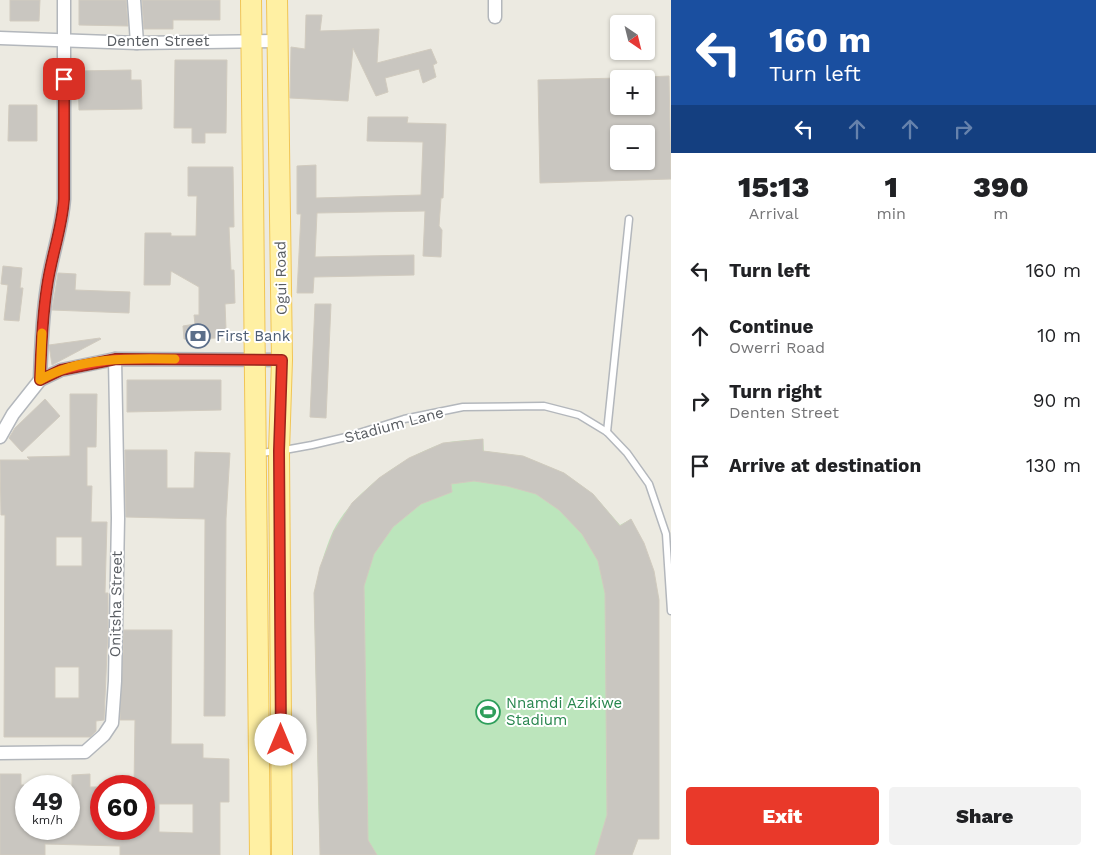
<!DOCTYPE html>
<html lang="en">
<head>
<meta charset="utf-8">
<style>
	body { margin:0; font-family:"Work Sans",sans-serif; background:#f2f2f2; color:#202124; height:100vh; display:flex; flex-direction:column; font-size:19px; white-space:nowrap }
	* { box-sizing:border-box; margin:0 }
	p { font-size:16px; color:#757577 }
	.icon { flex:none; width:28px; height:28px; fill:none; stroke:currentColor; stroke-width:2; stroke-linecap:round; stroke-linejoin:round }
	.map { position:relative; flex:1; overflow:hidden }
	.drawer { display:flex; flex-direction:column; background:#fff; width:425px }
	.drawer>* { flex:none }
	.hud { background:#1a4fa0; color:#fff; overflow:hidden }
	.needle { width:32px; rotate:145deg }
	.buttons { position:absolute; left:610px; top:15px; display:grid; gap:10px }
	.buttons a { display:grid; place-items:center; width:45px; height:45px; border-radius:5px; background:#fff; box-shadow:0 1px 4px #0004; font-size:25px }
	.speed { position:absolute; left:15px; top:775px; display:flex; gap:10px; font-size:25px; font-weight:700; text-align:center }
	.speed>* { display:grid; place-content:center; width:65px; height:65px; border-radius:50%; background:#fff; box-shadow:0 1px 4px #0004; line-height:1 }
	.speed small { font-size:12px; font-weight:400 }
	.speed .limit { border:8px solid #d22; background:#fff; color:#111 }
	.pin { position:absolute; display:grid; place-items:center; width:42px; height:42px; color:#fff; margin:-21px; border-radius:10px; box-shadow:0 2px 8px #0006 }
	.me { position:absolute; width:55px; margin:-28px; rotate:0deg; stroke-linejoin:round; filter:drop-shadow(0 0 4px #0008) }
	.turn { display:flex; align-items:center; gap:18px; height:105px; padding:0 15px; font-size:22px }
	.turn .icon { width:65px; height:65px; stroke-width:2.5 }
	.turn b { display:block; font-size:35px; line-height:42px }
	.lanes { display:flex; align-items:center; height:48px; padding:0 15px; background:#0003; justify-content:center; gap:25px; direction:ltr }
	.lanes .off { opacity:.35 }
	.eta { display:flex; justify-content:space-evenly; align-items:center; height:85px; text-align:center }
	.eta b { font-size:30px; font-weight:800; line-height:35px }
	.cta { display:flex; gap:10px; margin-top:auto; padding:10px 15px }
	.cta a { flex:1; height:58px; border-radius:5px; background:#e9392a; color:#fff; font-size:20px; font-weight:800; line-height:58px; text-align:center }
	.cta a+a { background:#f2f2f2; color:#202124 }
	ul { padding:0; list-style:none }
	li { display:flex; align-items:center; gap:15px; height:65px; padding:0 15px }
	li div { flex:1 }
	li b { display:block; font-size:19px }
	li em { font-style:normal }
	main { display:flex; flex:1; min-height:0 }
	.map>svg:first-child { display:block }
</style>
</head>
<body>
<main>
<div class="map">
<svg width="671" height="855" viewBox="0 0 671 855">
	<rect width="100%" height="100%" fill="#eceae1"/>
	<path fill="#bce5bc" d="M483 439 484 451 523 456 564 473 593 494 620 525 631 519C646 547 653 568 659 600V839H638L632 855H321L319 825 314 593C319 572 324 551 333 531 353 492 401 458 441 444 454 440 470 440 483 439Z"/>
	<g fill="#c9c6c0" stroke="#d1cbbf" fill-rule="evenodd">
		<polygon points="10,0 40,0 39,21 10,21"/>
		<polygon points="79,0 126,0 128,26 79,25"/>
		<polygon points="142,0 220,0 220,20 173,20 173,29 144,29"/>
		<polygon points="306,15 322,15 320,31 379,29 377,63 431,49 437,63 433,65 436,77 423,83 419,69 385,78 388,92 376,96 353,48 348,101 290,98 291,47 305,49"/>
		<polygon points="175,60 227,60 226,133 205,133 205,143 192,143 192,128 174,128"/>
		<polygon points="131,70 131,80 141,80 142,109 79,110 78,71"/>
		<path d="M669 76 671 179 540 183 538 80 619 78V106H646V77ZM619 134H646V161H619Z"/>
		<polygon points="9,105 37,105 37,141 8,141"/>
		<polygon points="368,117 408,117 407,123 446,124 443,198 441,198 439,226 442,230 441,257 423,256 425,211 317,213 315,257 414,255 414,275 314,277 313,293 297,293 301,214 297,214 297,166 316,165 316,198 421,195 423,142 367,141"/>
		<polygon points="188,167 233,167 234,227 229,227 231,270 234,270 235,303 225,304 226,329 218,338 184,339 183,326 195,324 194,315 199,315 199,287 171,271 170,285 144,285 145,233 171,233 171,236 196,236 197,196 188,196"/>
		<polygon points="3,266 22,268 20,288 23,288 19,321 4,320 8,285 1,284"/>
		<polygon points="58,273 76,274 75,290 130,292 129,313 52,310"/>
		<polygon points="315,304 331,304 326,418 310,417"/>
		<polygon points="100,338 101,339 52,365 49,345"/>
		<polygon points="127,380 221,380 221,410 127,412"/>
		<path d="M70 394H97L96 447H87V486H92L91 522H107L105 593H108V630L104 720 96 721V731L90 737H4L5 515H1L0 460H30L27 457 70 456ZM56 537H82V566H56ZM55 667H79V698H55Z"/>
		<polygon points="45,399 60,416 22,452 9,438 15,428"/>
		<polygon points="483,439 483,451 523,456 564,473 593,494 620,526 631,519 644,543 654,571 659,600 659,839 638,839 632,855 595,855 607,815 605,593 598,561 582,534 559,510 536,494 507,486 474,481 451,484 452,492 421,504 393,527 374,554 364,586 368,840 377,855 320,855 314,593 320,567 334,531 352,503 379,478 409,458 443,443"/>
		<polygon points="125,450 167,450 167,488 194,488 195,452 230,453 226,519 225,716 204,716 205,519 126,517"/>
		<path d="M124 630H172L171 744H203V758L229 759V802H220V855H120V846L45 844V855H0V774H21V785H26V829H74V796H72V775L90 774V787H101V829H144V786H134L135 720H120ZM159 804H193V833L159 832Z"/>
	</g>
	<g fill="none" stroke-linecap="round" stroke-linejoin="round">
		<g stroke="#b3b7bc" stroke-width="9">
			<g id="service">
				<polyline points="607,432 629,219"/>
				<polyline points="259,453 279,451 312,445 346,437 404,419 463,407 544,406 579,415 607,432 627,453 649,484 666,534 671,611"/>
			</g>
		</g>
		<g stroke="#b3b7bc" stroke-width="15">
			<g id="minor">
				<polyline points="134,0 137,43"/>
				<polyline points="495,17 495,0"/>
				<polyline points="0,38 137,43 278,41"/>
				<path d="M40 380C41 349 42 318 47 287 51 257 62 229 64 199V0"/>
				<polyline points="0,437 13,414 40,380 61,370 115,359 282,360"/>
				<polyline points="0,753 85,752 104,735 112,723 115,681 118,518 115,359"/>
			</g>
		</g>
		<g stroke="#f1c555" stroke-width="22">
			<g id="primary">
				<polyline points="251,0 260,855"/>
				<polyline points="277,0 282,360 279,451 282,855"/>
			</g>
		</g>
		<use href="#service" stroke="#fff" stroke-width="6"/>
		<use href="#minor" stroke="#fff" stroke-width="12"/>
		<use href="#primary" stroke="#fff0a3" stroke-width="20"/>
	</g>
	<g fill="none" stroke-linecap="round" stroke-linejoin="round">
		<g stroke="#97251b" stroke-width="12">
			<path id="route" d="M64 79V199C62 229 51 257 47 287 42 318 41 349 40 380L61 370 116 359 282 360 279 451 281 740"/>
		</g>
		<use href="#route" stroke="#e9392a" stroke-width="9"/>
		<path stroke="#f59e0b" stroke-width="9" d="M42 333 40 380C79 357 130 358 175 359"/>
	</g>
	<defs>
		<g id="bank-ring" transform="scale(1.25)"><circle r="9.5" fill="#fff" stroke="#5c6f8a" stroke-width="1.5"/><path d="M-6-4H6V4H-6ZM0-2.3a2.3 2.3 0 1 0 0 4.6a2.3 2.3 0 1 0 0-4.6Z" fill="#5c6f8a"/></g>
		<g id="stadium-ring" transform="scale(1.25)"><circle r="9.5" fill="#fff" stroke="#2e9e5b" stroke-width="1.5"/><path d="M0-5a6.5 5 0 1 0 0 10a6.5 5 0 1 0 0-10ZM-3.5-1.8h7v3.6h-7Z" fill="#2e9e5b"/></g>
	</defs>
	<g fill-rule="evenodd">
		<use href="#bank-ring" x="198" y="336"/>
		<use href="#stadium-ring" x="488" y="712"/>
	</g>
	<g text-anchor="middle" stroke-width="4" stroke-linejoin="round" paint-order="stroke">
		<g font-size="15" fill="#595d62" stroke="#fff">
			<text x="158" y="46">Denten Street</text>
			<text transform="translate(281 278) rotate(-91)" y="5">Ogui Road</text>
			<text transform="translate(394 425) rotate(-15)" y="5">Stadium Lane</text>
			<text transform="translate(116 604) rotate(-89)" y="5">Onitsha Street</text>
		</g>
		<g font-size="15" fill="#4e5e75" stroke="#fff" text-anchor="start">
			<text x="216" y="341">First Bank</text>
		</g>
		<g font-size="15" fill="#27864d" stroke="#fff" text-anchor="start">
			<text x="506" y="708">Nnamdi Azikiwe<tspan x="506" dy="17">Stadium</tspan></text>
		</g>
	</g>
</svg>
<div class="buttons">
<a><svg class="needle" viewBox="-14 -14 28 28"><path d="M0-13l5 13h-10z" fill="#e53935"/><path d="M0 13l5-13h-10z" fill="#757577"/></svg></a>
<a>+</a>
<a>−</a>
</div>
<div class="speed"><div>49<small>km/h</small></div><div class="limit">60</div></div>
<div class="pin" style="left:64px;top:79px;background:#d93025"><svg class="icon" aria-label="arrive" viewBox="0 0 24 24"><path d="M6 21V4h12l-3 4 3 4H6"/></svg></div>
<svg class="me" style="left:281px;top:740px" viewBox="-20 -20 40 40"><circle r="19" fill="#fff"/><path d="M0-13L10 11 0 6-10 11z" fill="#e9392a"/></svg>
</div>
<section class="drawer">
<div class="hud">
<div class="turn"><svg class="icon" aria-label="left" viewBox="0 0 24 24"><path d="M17 20v-9H6M10 6l-5 5 5 5"/></svg><div><b>160 m</b>Turn left</div></div>
<div class="lanes"><svg class="icon" aria-label="left" viewBox="0 0 24 24"><path d="M17 20v-9H6M10 6l-5 5 5 5"/></svg><svg class="icon off" aria-label="ahead" viewBox="0 0 24 24"><path d="M12 20V5M6 11l6-6 6 6"/></svg><svg class="icon off" aria-label="ahead" viewBox="0 0 24 24"><path d="M12 20V5M6 11l6-6 6 6"/></svg><svg class="icon off" aria-label="right" viewBox="0 0 24 24"><path d="M7 20v-9h11M14 6l5 5-5 5"/></svg></div>
</div>
<div class="eta">
<div><b>15:13</b><p>Arrival</p></div>
<div><b>1</b><p>min</p></div>
<div><b>390</b><p>m</p></div>
</div>
<ul>
<li><svg class="icon" aria-label="left" viewBox="0 0 24 24"><path d="M17 20v-9H6M10 6l-5 5 5 5"/></svg><div><b>Turn left</b></div><em>160 m</em></li>
<li><svg class="icon" aria-label="ahead" viewBox="0 0 24 24"><path d="M12 20V5M6 11l6-6 6 6"/></svg><div><b>Continue</b><p>Owerri Road</p></div><em>10 m</em></li>
<li><svg class="icon" aria-label="right" viewBox="0 0 24 24"><path d="M7 20v-9h11M14 6l5 5-5 5"/></svg><div><b>Turn right</b><p>Denten Street</p></div><em>90 m</em></li>
<li><svg class="icon" aria-label="arrive" viewBox="0 0 24 24"><path d="M6 21V4h12l-3 4 3 4H6"/></svg><div><b>Arrive at destination</b></div><em>130 m</em></li>
</ul>
<div class="cta"><a>Exit</a><a>Share</a></div>
</section>
</main>
</body>
</html>
